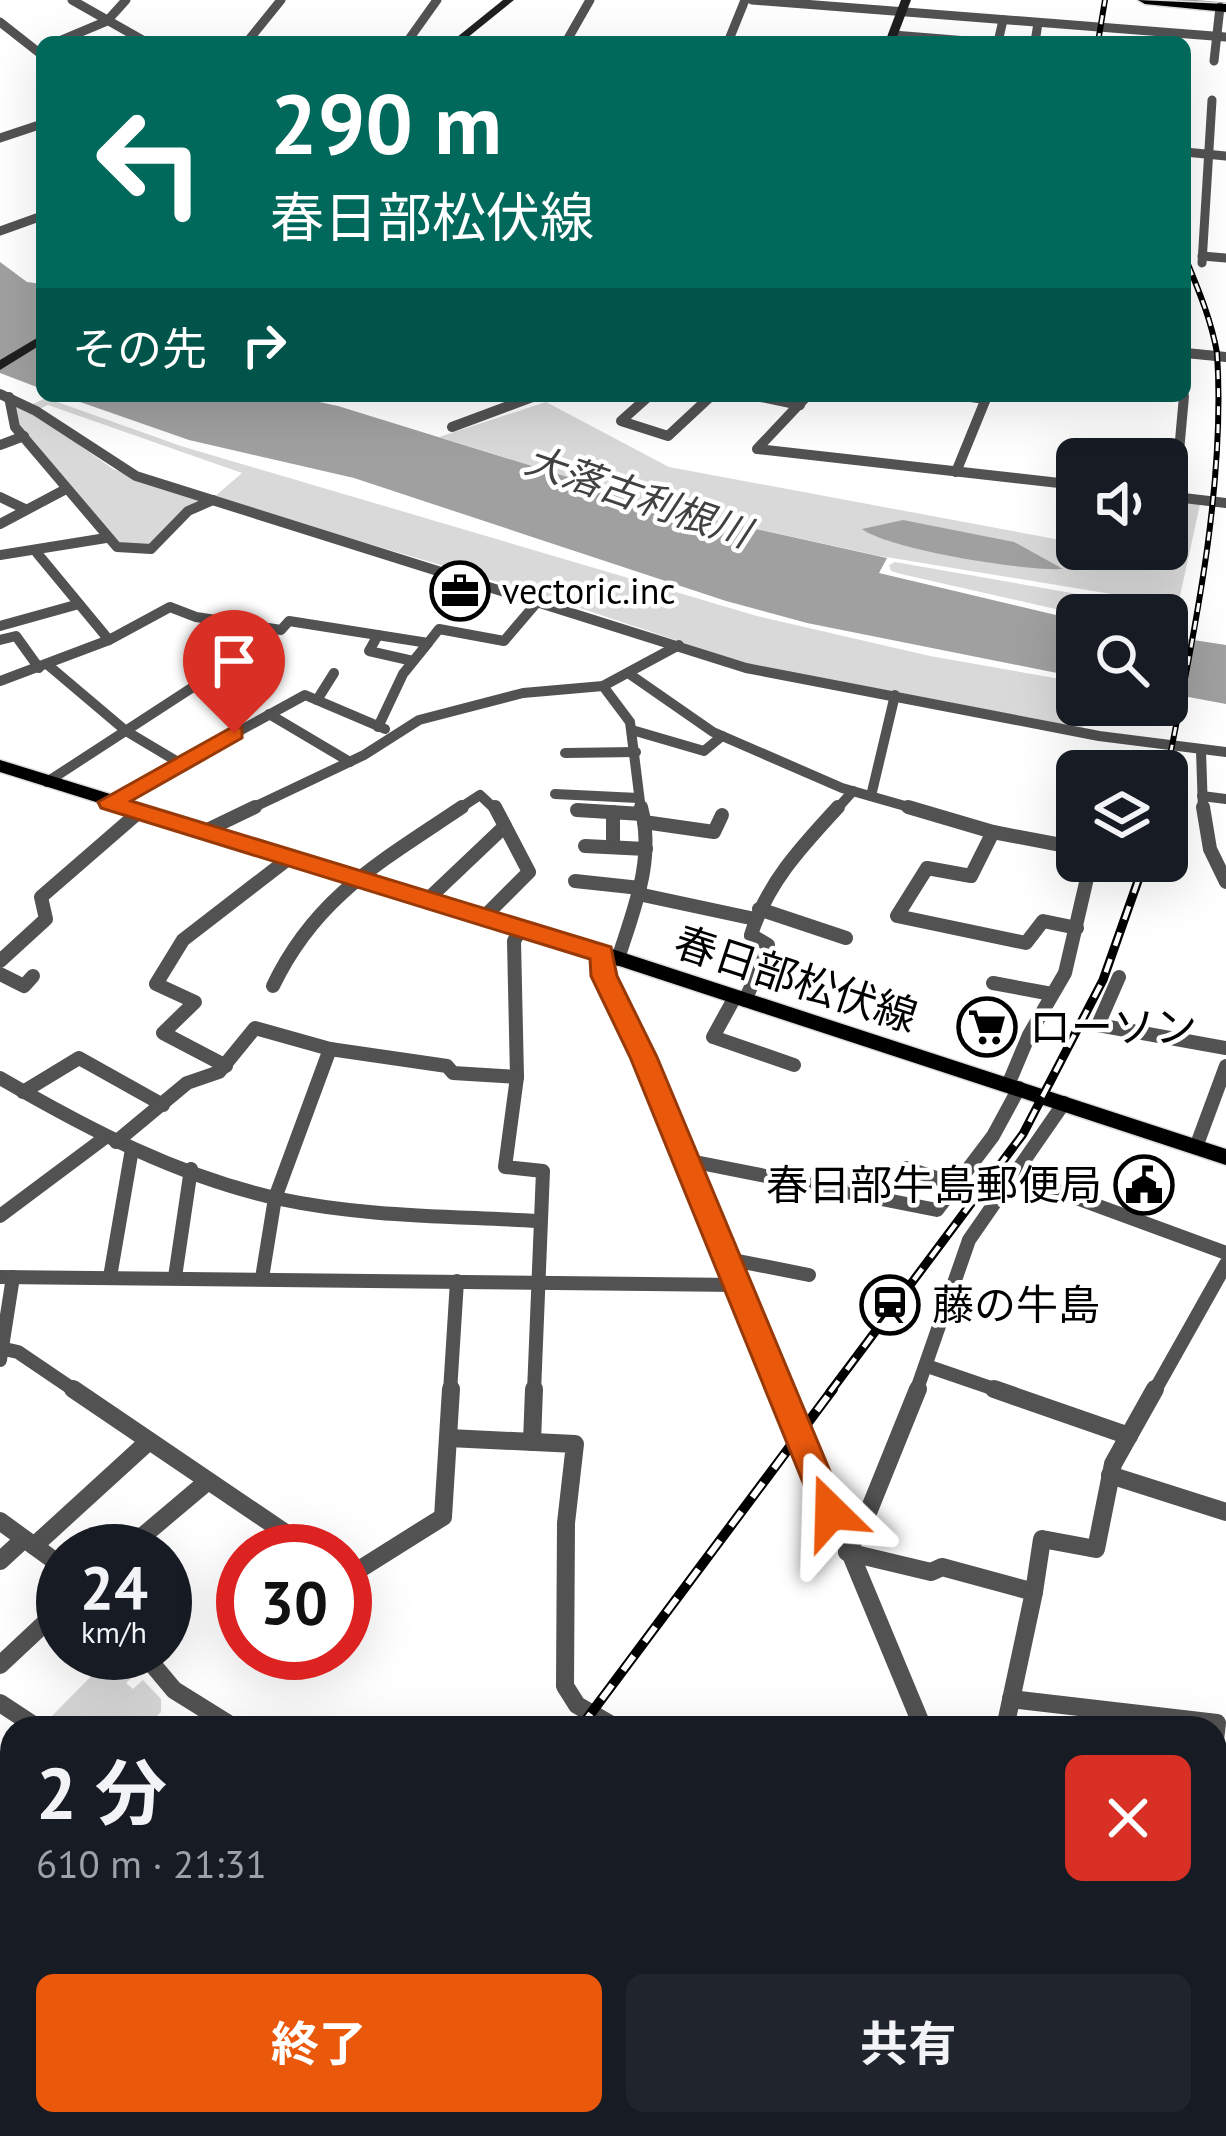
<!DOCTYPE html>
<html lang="ja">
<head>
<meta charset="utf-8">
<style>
	body { margin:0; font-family:"PT Sans","Noto Sans JP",sans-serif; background:#20242c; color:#f1f3f6; height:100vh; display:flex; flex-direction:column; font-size:45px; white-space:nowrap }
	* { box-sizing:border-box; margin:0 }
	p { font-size:39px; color:#9ea1a6 }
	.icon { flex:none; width:66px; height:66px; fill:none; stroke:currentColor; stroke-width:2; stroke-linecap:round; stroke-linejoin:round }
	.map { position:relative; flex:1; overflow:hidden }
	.drawer { position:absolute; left:0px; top:1716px; width:1227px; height:420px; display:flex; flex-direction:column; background:#171b24; border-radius:36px 36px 0 0; box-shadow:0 12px 48px #0002 }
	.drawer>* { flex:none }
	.top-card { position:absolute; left:36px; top:36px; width:1155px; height:366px; border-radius:18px; box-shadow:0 12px 48px #0002; background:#00695c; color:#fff; overflow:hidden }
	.buttons { position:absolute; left:1056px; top:438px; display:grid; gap:24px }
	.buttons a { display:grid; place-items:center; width:132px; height:132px; border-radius:18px; background:#171b24; box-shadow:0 12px 48px #0002; font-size:60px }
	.speed { position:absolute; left:36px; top:1524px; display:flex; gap:24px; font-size:60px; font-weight:700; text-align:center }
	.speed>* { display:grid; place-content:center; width:156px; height:156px; border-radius:50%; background:#171b24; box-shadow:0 12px 48px #0002; line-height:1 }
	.speed small { font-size:30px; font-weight:400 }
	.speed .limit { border:18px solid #d22; background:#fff; color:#111 }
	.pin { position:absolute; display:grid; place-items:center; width:102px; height:102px; color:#fff; margin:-123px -51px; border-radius:50% 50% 50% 0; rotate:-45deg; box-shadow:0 0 12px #0007 }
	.pin .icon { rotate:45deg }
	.me { position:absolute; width:132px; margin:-66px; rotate:338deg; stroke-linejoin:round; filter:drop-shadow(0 0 9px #0008) }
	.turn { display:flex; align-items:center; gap:42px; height:252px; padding:0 36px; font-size:54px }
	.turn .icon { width:156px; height:156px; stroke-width:2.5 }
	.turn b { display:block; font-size:84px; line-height:102px }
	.then { display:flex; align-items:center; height:114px; padding:0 36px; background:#0003; gap:24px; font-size:45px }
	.round { display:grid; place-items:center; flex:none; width:126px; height:126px; border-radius:18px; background:#20242c }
	.overview { display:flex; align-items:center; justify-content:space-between; height:204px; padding:0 36px }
	h1 { font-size:72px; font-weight:700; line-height:90px }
	.button { display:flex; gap:24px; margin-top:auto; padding:24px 36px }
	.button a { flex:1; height:138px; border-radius:18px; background:#ea580c; color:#fff; font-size:48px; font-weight:700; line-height:138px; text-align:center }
	.button a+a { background:#20242c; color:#f1f3f6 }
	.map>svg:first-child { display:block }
</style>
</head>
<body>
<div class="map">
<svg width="1226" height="2136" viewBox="0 0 1226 2136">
	<rect width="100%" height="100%" fill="#fff"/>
	<g fill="#d9d9d9">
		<polygon points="46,398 181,446 757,616 930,656 1077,682 1077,705 1089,705 1083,728 747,664 535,593 213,498 242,473 48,405 33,412 113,469 206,500 153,544 121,545 15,420 11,407 26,407"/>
		<polygon points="546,402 669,467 1077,543 1077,549 1167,549 1167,496 1201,500 1178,605 880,556 684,513 439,437"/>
		<polygon points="895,562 1157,608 1178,614 1181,624 1167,627 1167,615 1082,615 901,574 891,571 889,565"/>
		<polygon points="114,1653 120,1653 136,1673 126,1683 133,1689 143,1680 161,1699 161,1712 145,1728 54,1728 46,1722"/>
	</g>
	<g fill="#a0a0a0">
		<polygon points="0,262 27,282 42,284 42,389 0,373"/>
		<polygon points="63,396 291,396 338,406 684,513 887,558 879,573 1077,620 1077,677 807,623 726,601 354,478 189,440"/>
		<path d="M903 520 1014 542 1063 569C1024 571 891 550 862 529Z"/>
		<polygon points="1167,636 1226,645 1226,704 1167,693"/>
	</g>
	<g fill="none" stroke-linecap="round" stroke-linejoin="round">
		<polyline stroke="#a0a0a0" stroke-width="3" points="1178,0 1226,4"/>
		<polyline stroke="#a0a0a0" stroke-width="6" points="83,2136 93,2124"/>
		<g fill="#a0a0a0" fill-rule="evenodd">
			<polygon points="0,1831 12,1836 12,1878 0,1873"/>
			<polygon points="351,2124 406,2124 411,2136 356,2136"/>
		</g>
		<g stroke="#dbdbdb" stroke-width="3">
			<polygon id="primary" points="0,760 609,948 1226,1149 1226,1165 595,958 0,772"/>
		</g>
		<g stroke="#dbdbdb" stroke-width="3">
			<polygon id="highway" points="1138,0 1226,4 1226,12 1145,4"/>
		</g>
		<g stroke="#525252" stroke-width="9">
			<polyline points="72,0 146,42"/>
			<polyline points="752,0 1226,37"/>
			<polyline points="0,22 42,55"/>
			<polyline points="893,35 980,42"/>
			<polyline points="57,42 107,21 126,0"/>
			<polyline points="247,42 281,0"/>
			<polyline points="407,42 437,0"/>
			<polyline points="566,42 590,0"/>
			<polyline points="728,42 745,0"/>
			<polyline points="998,42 1003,20"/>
			<polyline points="1035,42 1038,23"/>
			<polyline points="1214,61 1220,7"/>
			<polyline points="0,138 42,124"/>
			<polyline points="1185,152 1226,156"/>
			<polyline points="0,231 42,216"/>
			<polyline points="1202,256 1226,258"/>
			<polyline points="1202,263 1212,100"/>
			<polyline points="1185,353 1217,356"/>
		</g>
		<g stroke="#525252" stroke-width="10">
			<polyline points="1186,353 1226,357"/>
			<polyline points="0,394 36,411 136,476 746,668 1099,736 1226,752"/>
			<polyline points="649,396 621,421 668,436 711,396"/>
			<polyline points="756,396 800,405"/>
			<polyline points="807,396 757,449 1077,485"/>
			<polyline points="963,396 986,399"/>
			<polyline points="9,397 15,427 117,547 151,549 188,511 213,500"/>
			<polyline points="452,427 535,396"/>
			<polyline points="0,445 24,436"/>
			<polyline points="956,472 987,396"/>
			<polyline points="1167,496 1226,503"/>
			<polyline points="1175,496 1184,396"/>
			<polyline points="0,497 25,509"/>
			<polyline points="0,524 66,489"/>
			<polyline points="37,553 109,640 170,607 196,617 281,630 289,621 428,643 403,674 378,727"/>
			<polyline points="0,555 106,538"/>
			<polyline points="0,626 79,604"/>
			<polyline points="378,635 369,651 413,661"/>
			<polyline points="0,640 16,636 39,668"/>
			<polyline points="428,643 439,629 504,641 539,600"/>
			<polyline points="48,665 126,731 178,762"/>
			<polyline points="628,673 713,732 842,788 919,810"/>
			<polyline points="0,681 109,640"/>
			<polyline points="603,686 630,722 641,810"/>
			<polyline points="317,700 334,673"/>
			<polyline points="269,714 350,762"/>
			<polyline points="632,730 704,751 722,736"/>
			<polyline points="1201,751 1203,810"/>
			<polyline points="565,753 636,752"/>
			<polyline points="47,782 210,676"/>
			<polyline points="555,794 638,798"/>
			<polyline points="871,796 895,695"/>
			<polyline points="1202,796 1226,799"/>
			<polyline points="110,802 305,695 385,729"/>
			<polyline points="248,810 364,755 419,720 523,693 603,686 679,645"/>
			<polyline points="457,810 480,795 496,810"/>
			<polyline points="577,810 583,810"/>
			<polyline points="836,810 853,791"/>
		</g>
		<g stroke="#525252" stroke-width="14">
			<polyline points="908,807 993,832 1077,848"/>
			<polyline points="1203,807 1210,849 1226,882"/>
			<polyline points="577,810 642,814"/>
			<polyline points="613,812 613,847"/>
			<polyline points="644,822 714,832 722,815"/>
			<polyline points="203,832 255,807"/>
			<polyline points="993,832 971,876 927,868 897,916 1026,943 1043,921 1077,928"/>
			<polyline points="585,846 646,849"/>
			<polyline points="575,881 640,888"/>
			<polyline points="638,894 755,919"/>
			<polyline points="426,901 505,826"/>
			<polyline points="759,909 846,938"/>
			<polyline points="483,918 529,872 495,807"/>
			<polyline points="521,929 514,941 517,1077 505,1167 543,1171 534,1392"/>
			<polyline points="602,953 604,976 644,1057 783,1392"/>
			<path d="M618 959C634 908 655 860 641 807"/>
			<polyline points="0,961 46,919 41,897 139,812"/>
			<polyline points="0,974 24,986 33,976"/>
			<polyline points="1119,977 1098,1025 1226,1048"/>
			<polyline points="993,983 1052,994"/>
			<path d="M273 986C316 896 382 861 462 807"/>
			<polyline points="735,997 713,1037 794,1065"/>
			<path d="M745 1000 768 950V945L751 935C767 883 802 846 838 807"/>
			<polyline points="226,1066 163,1033 195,1002 156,984 183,940 288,859"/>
			<path d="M0 1078C88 1129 179 1177 280 1199 364 1217 452 1216 538 1221"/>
			<polyline points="1008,1085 1029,1035 1065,973 1091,861"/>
			<polyline points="23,1092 79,1058 163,1105"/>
			<polyline points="116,1142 187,1083 219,1072 255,1028 330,1049 447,1066 453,1073 517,1077"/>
			<polyline points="1196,1147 1226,1066"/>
			<polyline points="685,1160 937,1210 993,1136 1019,1088"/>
			<polyline points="906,1168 954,1184"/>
			<polyline points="1014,1175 1226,1253"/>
			<polyline points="0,1216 103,1139"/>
			<polyline points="728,1259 809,1275"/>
			<polyline points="0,1277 739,1285"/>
			<polyline points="110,1277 132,1149"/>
			<polyline points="175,1277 191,1169"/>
			<polyline points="262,1278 275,1198 330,1049"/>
			<polyline points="0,1348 18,1352 77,1392"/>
			<polyline points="0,1360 13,1277"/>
			<polyline points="927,1366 1003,1392"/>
			<polyline points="450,1392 457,1281"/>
			<polyline points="916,1392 969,1240 1064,1103"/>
			<polyline points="1154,1392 1226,1264"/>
		</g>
		<g stroke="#525252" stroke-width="18">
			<polyline points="73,1389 312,1551"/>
			<polyline points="782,1389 923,1728"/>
			<polyline points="994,1389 1129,1436"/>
			<polyline points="449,1438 575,1444 566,1523 565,1686 577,1705 617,1728"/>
			<polyline points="532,1442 534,1389"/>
			<polyline points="1110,1475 1226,1512"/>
			<polyline points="0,1521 63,1567"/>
			<polyline points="34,1546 149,1441"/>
			<polyline points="125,1551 208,1481"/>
			<polyline points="847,1552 931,1572 942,1567 1034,1592 1042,1539 1096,1549 1113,1464 1155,1389"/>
			<polyline points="847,1552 863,1525 918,1389"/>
			<polyline points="0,1561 24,1539"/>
			<polyline points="345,1573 349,1576 443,1517 451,1389"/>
			<polyline points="143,1653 174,1690 235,1728"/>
			<polyline points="0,1665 63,1606"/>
			<polyline points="1011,1699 1217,1723 1215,1740"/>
			<polyline points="0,1703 38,1728"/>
			<polyline points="1005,1728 1034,1592"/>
			<polyline points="1215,1897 1226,1896"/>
			<polyline points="1215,1979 1220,2000"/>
			<polyline points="534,2124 550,2136"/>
			<polyline points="735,2136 740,2124"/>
			<polyline points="1026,2136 1027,2124"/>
			<polyline points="1181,2136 1182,2124"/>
		</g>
		<g fill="#1f1f1f" fill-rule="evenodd">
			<polygon points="503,0 514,0 462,42 451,42"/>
			<polygon points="901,0 911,0 895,42 885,42"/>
			<polygon points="42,335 42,344 0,370 0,360"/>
		</g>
		<use href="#primary" fill="#000" fill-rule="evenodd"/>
		<use href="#highway" fill="#000" fill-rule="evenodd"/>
		<g stroke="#000" stroke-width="6">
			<g id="rail-far2">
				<polyline points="1098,42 1105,0"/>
				<path d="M1167 771C1193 639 1226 487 1217 353 1211 319 1198 289 1185 257"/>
			</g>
		</g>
		<g stroke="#000" stroke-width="9">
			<polyline id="rail-far1" points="830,1392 1023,1134 1103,980 1145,861"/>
		</g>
		<g stroke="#000" stroke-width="10">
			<g id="rail">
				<polyline points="580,1728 833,1389"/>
				<polyline points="271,2136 280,2124"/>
			</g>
		</g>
		<use href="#rail-far2" stroke="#fff" stroke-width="3" stroke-dasharray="9" stroke-linecap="butt"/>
		<use href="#rail-far1" stroke="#fff" stroke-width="4.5" stroke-dasharray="14" stroke-linecap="butt"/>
		<use href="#rail" stroke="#fff" stroke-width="6" stroke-dasharray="18" stroke-linecap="butt"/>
	</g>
	<polygon fill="#ea580c" stroke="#983908" stroke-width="3" points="234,726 242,728 242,738 131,801 611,947 617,976 657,1057 847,1512 842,1522 831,1526 820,1522 815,1512 630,1057 591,976 590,959 101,808 98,802"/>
	<defs>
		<g id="office-ring" transform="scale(3)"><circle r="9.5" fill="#fff" stroke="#000" stroke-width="1.5"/><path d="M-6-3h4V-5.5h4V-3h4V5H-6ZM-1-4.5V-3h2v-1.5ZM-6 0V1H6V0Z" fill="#000"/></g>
		<g id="supermarket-ring" transform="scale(3)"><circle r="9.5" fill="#fff" stroke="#000" stroke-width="1.5"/><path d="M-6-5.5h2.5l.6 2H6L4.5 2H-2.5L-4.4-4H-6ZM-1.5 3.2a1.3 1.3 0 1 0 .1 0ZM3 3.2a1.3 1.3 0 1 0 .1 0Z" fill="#000"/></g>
		<g id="civic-ring" transform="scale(3)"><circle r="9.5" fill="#fff" stroke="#000" stroke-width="1.5"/><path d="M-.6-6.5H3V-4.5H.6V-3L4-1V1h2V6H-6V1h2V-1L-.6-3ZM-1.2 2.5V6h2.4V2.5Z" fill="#000"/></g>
		<g id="station-ring" transform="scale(3)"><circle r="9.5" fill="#fff" stroke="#000" stroke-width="1.5"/><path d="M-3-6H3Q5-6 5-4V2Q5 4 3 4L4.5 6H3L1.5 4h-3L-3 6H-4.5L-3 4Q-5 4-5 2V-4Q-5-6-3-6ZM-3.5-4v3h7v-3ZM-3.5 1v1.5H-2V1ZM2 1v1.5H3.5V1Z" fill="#000"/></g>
	</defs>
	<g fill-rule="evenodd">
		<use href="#office-ring" x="460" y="591"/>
		<use href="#supermarket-ring" x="987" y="1027"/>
		<use href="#civic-ring" x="1144" y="1185"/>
		<use href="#station-ring" x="890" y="1305"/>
	</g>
	<g text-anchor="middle" stroke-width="9" stroke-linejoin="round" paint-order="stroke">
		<g font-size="36" fill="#000" stroke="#fff" text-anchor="start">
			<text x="502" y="604">vectoric.inc</text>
		</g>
		<g font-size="39" font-style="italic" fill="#414141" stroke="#fff">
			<text transform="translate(638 496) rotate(19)" y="14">大落古利根川</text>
		</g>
		<g font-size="42" fill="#000" stroke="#fff">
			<text transform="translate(796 979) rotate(18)" y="15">春日部松伏線</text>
		</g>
		<g font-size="42" fill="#000" stroke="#fff" text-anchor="start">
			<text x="1029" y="1042">ローソン</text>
			<text x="1102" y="1200" text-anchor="end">春日部牛島郵便局</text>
			<text x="932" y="1320">藤の牛島</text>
		</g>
	</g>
</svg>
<div class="buttons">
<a><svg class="icon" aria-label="sound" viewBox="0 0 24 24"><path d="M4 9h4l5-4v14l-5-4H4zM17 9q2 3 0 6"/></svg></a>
<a><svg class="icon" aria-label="search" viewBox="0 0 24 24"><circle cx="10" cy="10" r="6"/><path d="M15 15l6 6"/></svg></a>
<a><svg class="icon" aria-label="layers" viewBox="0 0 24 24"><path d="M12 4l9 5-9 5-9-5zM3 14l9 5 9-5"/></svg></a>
</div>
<div class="speed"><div>24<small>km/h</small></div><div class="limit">30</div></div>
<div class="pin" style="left:234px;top:733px;background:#d93025"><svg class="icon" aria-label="arrive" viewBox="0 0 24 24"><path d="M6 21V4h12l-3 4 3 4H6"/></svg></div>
<svg class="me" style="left:831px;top:1512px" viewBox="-20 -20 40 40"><path d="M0-17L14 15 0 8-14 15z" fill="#ea580c" stroke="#fff" stroke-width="4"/></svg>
<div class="top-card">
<div class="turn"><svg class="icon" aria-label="left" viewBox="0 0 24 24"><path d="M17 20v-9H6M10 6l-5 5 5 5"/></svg><div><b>290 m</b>春日部松伏線</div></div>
<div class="then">その先<svg class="icon" aria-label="right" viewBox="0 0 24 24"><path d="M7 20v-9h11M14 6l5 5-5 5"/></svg></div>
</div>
<section class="drawer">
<div class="overview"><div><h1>2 分</h1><p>610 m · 21:31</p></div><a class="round" style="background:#d93025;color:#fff"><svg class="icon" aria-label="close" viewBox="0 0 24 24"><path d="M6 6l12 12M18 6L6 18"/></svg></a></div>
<div class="button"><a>終了</a><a>共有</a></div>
</section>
</div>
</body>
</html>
